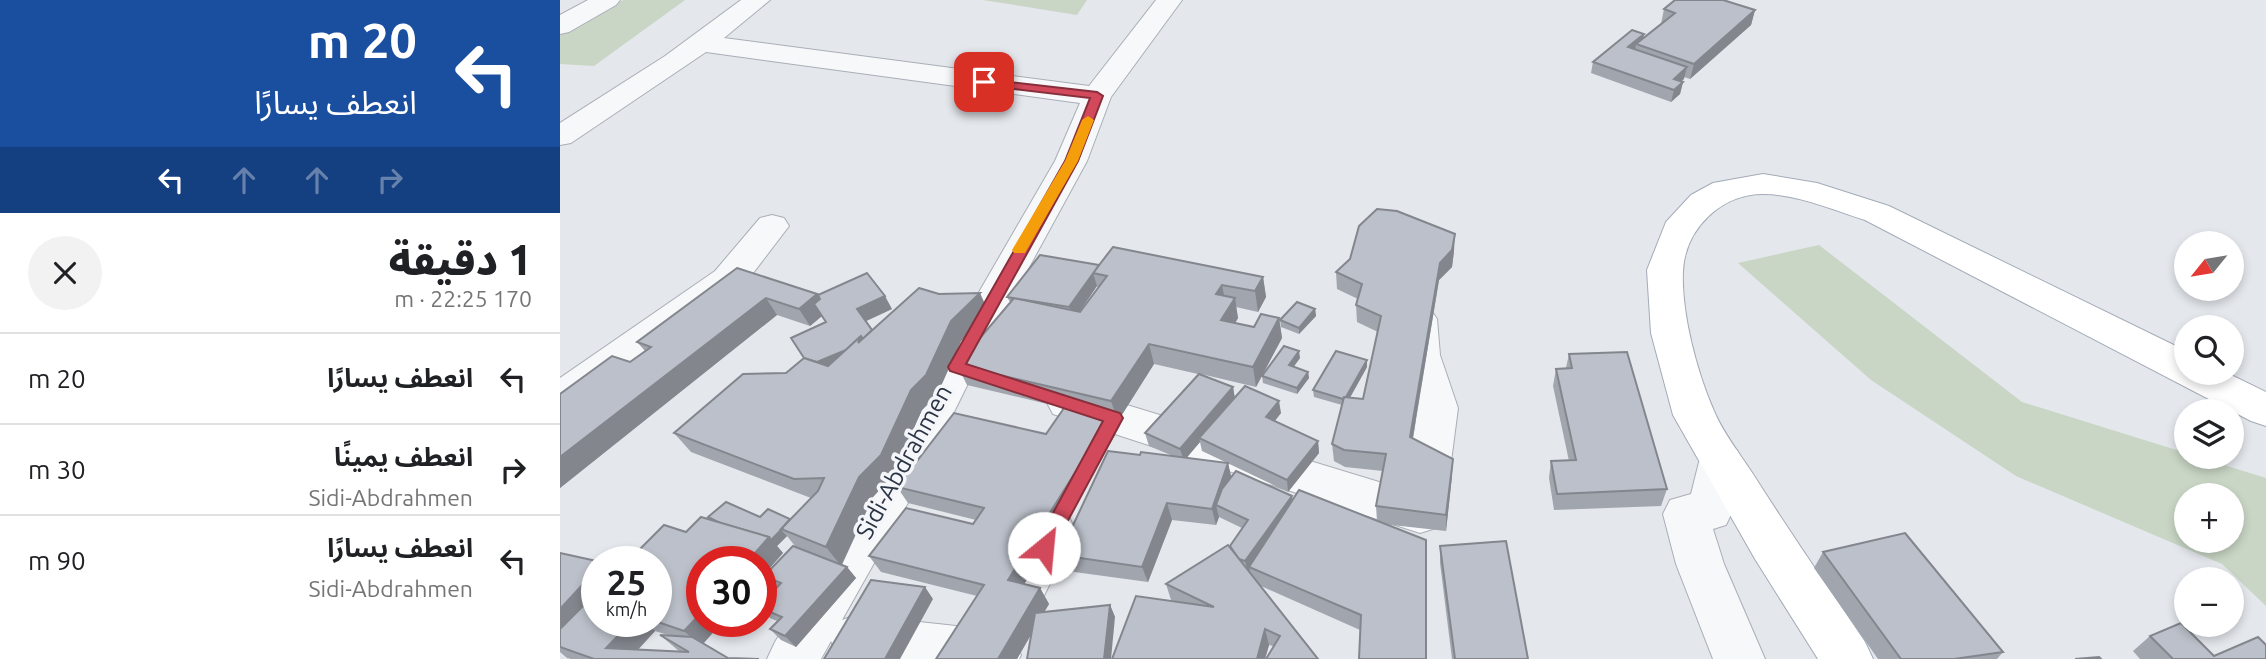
<!DOCTYPE html>
<html lang="ar">
<head>
<meta charset="utf-8">
<style>
	body { margin:0; font-family:Ubuntu,"Noto Sans Arabic",sans-serif; background:#f2f2f2; color:#202124; direction:rtl; height:100vh; display:flex; flex-direction:column; font-size:26px; white-space:nowrap }
	* { box-sizing:border-box; margin:0 }
	p { font-size:23px; color:#757577 }
	.icon { flex:none; width:38px; height:38px; fill:none; stroke:currentColor; stroke-width:2; stroke-linecap:round; stroke-linejoin:round }
	.map { position:relative; flex:1; overflow:hidden; direction:ltr }
	.side { display:flex; flex-direction:column; background:#fff; width:560px }
	.side>* { flex:none }
	.top-card { background:#1a4fa0; color:#fff; overflow:hidden }
	.needle { width:46px; rotate:240deg }
	.fabs { position:absolute; left:1614px; top:231px; display:grid; gap:14px }
	.fabs a { display:grid; place-items:center; width:70px; height:70px; border-radius:50%; background:#fff; box-shadow:0 4px 10px #0003; font-size:35px }
	.speed { position:absolute; left:21px; top:546px; display:flex; gap:14px; font-size:35px; font-weight:700; text-align:center }
	.speed>* { display:grid; place-content:center; width:91px; height:91px; border-radius:50%; background:#fff; box-shadow:0 4px 10px #0003; line-height:1 }
	.speed small { font-size:18px; font-weight:400 }
	.speed .limit { border:10px solid #d22; background:#fff; color:#111 }
	.pin { position:absolute; display:grid; place-items:center; width:60px; height:60px; color:#fff; margin:-30px; border-radius:14px; box-shadow:0 4px 10px #0006 }
	.me { position:absolute; width:77px; margin:-38px; rotate:28deg; stroke-linejoin:round; filter:drop-shadow(0 0 5px #0008) }
	.turn { display:flex; align-items:center; gap:24px; height:147px; padding:0 28px; font-size:32px }
	.turn .icon { width:91px; height:91px; stroke-width:2.5 }
	.turn b { display:block; font-size:49px; line-height:60px }
	.lanes { display:flex; align-items:center; height:66px; padding:0 28px; background:#0003; justify-content:center; gap:35px; direction:ltr }
	.lanes .off { opacity:.35 }
	.round { display:grid; place-items:center; flex:none; width:74px; height:74px; border-radius:37px; background:#f2f2f2 }
	.headline { display:flex; align-items:center; justify-content:space-between; height:119px; padding:0 28px }
	h1 { font-size:42px; font-weight:800; line-height:52px }
	ul { padding:0; list-style:none }
	li { display:flex; align-items:center; gap:21px; height:91px; padding:0 28px; border-top:2px solid #e0e0e0 }
	li div { flex:1 }
	li b { display:block; font-size:26px }
	li em { font-style:normal }
	main { display:flex; flex:1; min-height:0 }
	.map>svg:first-child { display:block }
</style>
</head>
<body>
<main>
<div class="map">
<svg width="1706" height="659" viewBox="0 0 1706 659">
	<rect width="100%" height="100%" fill="#e4e7ec"/>
	<g fill="#c9d6c5" fill-rule="evenodd">
		<polygon points="63,0 125,0 34,66 0,64 0,35"/>
		<polygon points="423,0 527,0 517,15"/>
		<path d="M1259 245 1462 402 1626 453V457H1638L1706 478V606L1662 564 1456 476 1311 380 1178 263ZM1626 495H1671V541H1626Z"/>
	</g>
	<g fill="none" stroke-linecap="round" stroke-linejoin="round">
		<g stroke="#a9aeb7" stroke-width="2">
			<g id="minor">
				<polygon points="28,0 60,0 56,5 9,32 0,34 0,15"/>
				<polygon points="181,0 210,0 164,38 529,86 596,0 622,0 551,97 527,161 431,337 358,485 282,620 296,615 414,628 477,517 493,511 509,517 516,531 458,648 461,655 459,659 286,659 278,656 271,641 261,659 207,659 215,642 326,459 393,337 495,161 520,103 146,52 11,143 0,145 0,123 105,56"/>
				<polygon points="212,215 224,218 229,226 181,289 15,410 0,415 0,378 155,271 200,218"/>
				<path d="M858 306 871 310 877 319 880 355 898 408 886 500 881 510 883 514 876 528 860 533 493 414 487 403 493 392 508 387 842 489C846 465 857 432 856 409 855 377 825 343 845 310Z"/>
				<path d="M1161 444 1177 450C1187 471 1177 504 1166 525L1153 529 1164 564 1205 659H1153L1116 564 1103 514 1110 500 1131 494 1139 462 1145 450Z"/>
			</g>
		</g>
		<g stroke="#a3abb8" stroke-width="2">
			<path id="primary" d="M1203 174 1257 183 1329 206 1626 351V373H1667L1706 392V426L1691 421 1305 220C1273 210 1237 194 1203 194 1161 194 1125 229 1123 271 1121 313 1137 372 1154 411 1163 433 1180 454 1193 474 1229 531 1267 586 1305 642L1313 659H1258L1195 559 1113 415 1091 333 1087 270 1106 222 1131 195 1153 183Z"/>
		</g>
		<use href="#minor" fill="#f7f8fa" fill-rule="evenodd"/>
		<use href="#primary" fill="#fff" fill-rule="evenodd"/>
	</g>
	<g fill="#a1a5ae" fill-rule="evenodd">
		<polygon points="1104,9 1195,10 1191,25 1130,79 1124,77 1121,81 1123,82 1120,94 1111,102 1031,73 1033,62 1084,34 1083,38 1101,24"/>
		<path d="M894 251 892 267 879 280 853 438 892 476 886 531 823 524 800 630 701 586 758 659 709 645 705 659H552L614 601 611 600 606 584 670 546 682 528 659 517 656 525 612 520 588 582 507 571 499 555 580 455 613 456 589 446 585 433 638 374 594 364 558 421 550 419 555 435 464 584 480 588 489 604 484 612 550 605 555 617 471 634 457 659H376L417 596 321 572 309 556 413 524 416 520 348 503 337 487 486 434 504 408 407 385 397 365 450 302 447 297 539 265 703 277 706 297 698 312 676 307 678 318 675 323 694 327 719 318 722 338 702 376 740 358 733 367 748 372 749 378 737 394 703 383 702 376 696 387 641 374 673 387 675 398 721 413 715 421 758 441 759 453 728 492 642 451 640 442 626 458 668 463 671 477 733 499 817 521 816 506 823 471 785 467 774 461 772 444 782 405 754 397 753 390 807 367 790 398 803 399 818 332 797 322 796 305 798 299 777 289 776 272ZM537 286 538 288 519 312Z"/>
		<path d="M177 268 258 295 332 309 306 321 312 330 429 313 401 341 377 395 362 410 333 475 313 497 282 565 287 567 296 578 236 647 221 640 210 629 217 621 210 618 201 609V604L217 588 204 576 235 546 227 536 217 546 223 553 144 643 168 658 199 659H11L7 658 0 652V553L37 621H96L126 532 151 520 148 517H200L230 519 251 498 131 452 114 433 226 373 244 358 266 322 262 316 250 326 217 315 0 488V394L70 362 85 351 77 342ZM95 631 111 636 100 635 120 652 78 650Z"/>
		<polygon points="755,309 756,316 739,334 721,327 720,320"/>
		<polygon points="1009,354 1107,489 1101,506 994,510 989,478 991,461 1009,461 993,386 996,369 1006,368"/>
		<polygon points="880,546 968,659 892,659 880,563"/>
		<polygon points="1263,552 1443,652 1437,659 1318,659 1254,568"/>
		<polygon points="1590,636 1654,656 1706,659 1580,659 1573,651"/>
	</g>
	<g fill="#83868d">
		<polygon points="1195,10 1191,25 1130,79 1134,64"/>
		<polygon points="1084,34 1082,45 1076,44 1075,51 1068,47"/>
		<polygon points="1127,67 1124,79 1111,91 1114,79"/>
		<polygon points="1123,82 1120,94 1111,102 1114,90"/>
		<polygon points="895,234 894,251 892,267 879,280 850,454 850,437 880,263"/>
		<polygon points="533,273 537,286 514,320 509,307"/>
		<polygon points="703,277 706,297 698,312 695,291"/>
		<polygon points="662,285 666,305 656,294"/>
		<polygon points="420,293 429,313 401,341 377,395 362,410 333,475 313,497 281,566 266,547 299,477 391,321"/>
		<polygon points="257,294 268,311 254,304 262,316 250,326 239,309"/>
		<polygon points="325,296 332,309 304,322 297,309"/>
		<polygon points="206,298 217,315 0,488 0,457"/>
		<polygon points="675,298 678,318 665,340 661,320"/>
		<polygon points="755,309 756,316 739,334 739,328"/>
		<polygon points="719,318 722,338 696,387 693,367"/>
		<polygon points="301,336 317,336 258,378 249,366 298,343"/>
		<polygon points="589,344 594,364 558,421 551,401"/>
		<polygon points="739,351 740,358 730,372 729,365"/>
		<polygon points="807,360 807,367 785,406 785,400"/>
		<polygon points="748,372 749,378 737,394 737,388"/>
		<polygon points="673,387 675,400 639,438 640,442 624,461 620,449"/>
		<polygon points="719,401 721,413 708,429 706,417"/>
		<polygon points="549,418 555,435 457,596 448,580"/>
		<polygon points="758,441 759,453 728,492 727,480"/>
		<polygon points="893,459 892,476 886,531 886,515"/>
		<polygon points="668,463 672,480 656,505 659,517 656,525 652,509"/>
		<polygon points="732,496 734,508 689,567 690,570 688,573 685,561"/>
		<polygon points="607,503 612,520 588,582 582,567"/>
		<polygon points="221,530 227,536 217,546 223,553 201,578 201,562 187,562 209,537"/>
		<polygon points="287,567 296,578 236,647 225,636"/>
		<polygon points="37,569 37,596 0,636 0,609"/>
		<polygon points="365,587 373,599 340,659 325,659"/>
		<polygon points="480,588 489,604 457,659 438,659"/>
		<polygon points="550,605 555,617 551,659 544,659"/>
		<polygon points="142,612 142,621 163,621 141,646 124,631"/>
		<polygon points="72,621 84,621 95,631 69,659 46,648"/>
		<polygon points="705,629 709,645 705,659 697,659"/>
	</g>
	<g fill="#bbc0ca" stroke="#83868d" stroke-width="2">
		<polygon points="1115,0 1163,0 1195,10 1134,64 1076,44 1115,13 1104,9"/>
		<polygon points="1072,30 1084,34 1068,47 1127,67 1114,79 1123,82 1114,90 1033,62"/>
		<polygon points="817,209 837,211 895,234 892,250 880,263 850,437 893,459 886,515 816,506 826,454 784,450 772,444 784,397 803,399 821,316 796,305 802,284 776,272 790,259 799,226"/>
		<polygon points="553,247 703,277 695,291 662,285 656,294 675,298 661,320 694,327 701,314 719,318 693,367 589,344 551,401 397,365 454,298 520,312 547,276 533,273"/>
		<polygon points="480,255 539,265 509,307 447,297"/>
		<polygon points="177,268 257,294 239,309 206,298 0,457 0,394 52,356 70,362 91,347 77,342"/>
		<polygon points="307,273 325,296 297,309 312,330 303,339 301,336 286,350 257,362 244,358 231,338 266,322 254,304 260,299 258,295"/>
		<polygon points="359,288 379,294 420,293 391,321 366,375 351,390 321,455 299,477 266,547 221,529 258,491 264,478 234,479 114,433 183,374 226,373 244,358 268,366 301,336 298,343"/>
		<polygon points="737,302 755,309 739,328 720,320"/>
		<polygon points="724,346 739,351 729,365 748,372 737,388 702,376"/>
		<polygon points="776,351 807,360 786,397 784,397 783,399 753,390"/>
		<polygon points="1067,352 1107,489 997,494 991,461 1016,460 996,369 1012,368 1009,354"/>
		<polygon points="639,374 673,387 620,449 585,433"/>
		<polygon points="685,386 719,401 706,417 758,441 727,480 639,438"/>
		<polygon points="504,408 549,418 448,580 480,588 438,659 376,659 424,585 309,556 346,508 413,524 424,508 337,487 394,413 486,434"/>
		<polygon points="548,451 580,455 581,452 668,463 652,509 607,503 582,567 499,555"/>
		<polygon points="676,471 732,496 685,561 679,559 670,546 688,520 656,505 662,489"/>
		<polygon points="739,490 866,540 866,659 799,659 801,615 689,567"/>
		<polygon points="166,502 200,517 208,509 230,519 221,529 222,529 211,540 209,537 160,523 148,517"/>
		<polygon points="141,517 209,537 187,562 142,562 142,612 124,631 95,621 96,562 67,562 104,525 126,532"/>
		<polygon points="1345,533 1443,652 1394,659 1341,659 1263,552"/>
		<polygon points="946,541 968,659 895,659 880,546"/>
		<polygon points="668,545 758,659 706,659 720,636 705,629 697,659 552,659 576,596 654,607 606,584"/>
		<polygon points="233,546 287,567 225,636 210,629 222,617 201,608 201,604 221,583 204,576"/>
		<polygon points="0,553 41,562 37,562 37,569 0,609"/>
		<polygon points="311,580 365,587 325,659 264,659"/>
		<polygon points="37,592 37,621 72,621 46,648 129,652 100,635 132,637 168,658 199,659 34,659 0,647 0,629"/>
		<polygon points="550,605 544,659 467,659 475,613"/>
		<polygon points="1621,623 1654,656 1698,637 1706,645 1706,659 1613,659 1590,636"/>
		<polygon points="1539,657 1541,659 1515,659"/>
	</g>
	<polygon fill="#d1495b" stroke="#882f3b" stroke-width="2" points="424,79 537,92 543,96 518,161 406,364 560,413 563,418 490,554 484,556 477,554 474,548 543,421 390,371 388,367 505,161 530,98 420,85 418,82"/>
	<polygon fill="#f59e0b" points="528,116 534,120 518,161 465,253 454,253 452,250 505,161 522,120"/>
	<g text-anchor="middle" stroke-width="7" stroke-linejoin="round" paint-order="stroke">
		<g font-size="24" fill="#2b3445" stroke="#f4f6f9">
			<text transform="translate(344 462) rotate(-61)" y="8">Sidi-Abdrahmen</text>
		</g>
	</g>
</svg>
<div class="fabs">
<a><svg class="needle" viewBox="-14 -14 28 28"><path d="M0-13l5 13h-10z" fill="#e53935"/><path d="M0 13l5-13h-10z" fill="#757577"/></svg></a>
<a><svg class="icon" aria-label="search" viewBox="0 0 24 24"><circle cx="10" cy="10" r="6"/><path d="M15 15l6 6"/></svg></a>
<a><svg class="icon" aria-label="layers" viewBox="0 0 24 24"><path d="M12 4l9 5-9 5-9-5zM3 14l9 5 9-5"/></svg></a>
<a>+</a>
<a>−</a>
</div>
<div class="speed"><div>25<small>km/h</small></div><div class="limit">30</div></div>
<div class="pin" style="left:424px;top:82px;background:#d93025"><svg class="icon" aria-label="arrive" viewBox="0 0 24 24"><path d="M6 21V4h12l-3 4 3 4H6"/></svg></div>
<svg class="me" style="left:484px;top:548px" viewBox="-20 -20 40 40"><circle r="19" fill="#fff"/><path d="M0-13L10 11 0 6-10 11z" fill="#d1495b"/></svg>
</div>
<section class="side">
<div class="top-card">
<div class="turn"><svg class="icon" aria-label="left" viewBox="0 0 24 24"><path d="M17 20v-9H6M10 6l-5 5 5 5"/></svg><div><b>20 m</b>انعطف يسارًا</div></div>
<div class="lanes"><svg class="icon" aria-label="left" viewBox="0 0 24 24"><path d="M17 20v-9H6M10 6l-5 5 5 5"/></svg><svg class="icon off" aria-label="ahead" viewBox="0 0 24 24"><path d="M12 20V5M6 11l6-6 6 6"/></svg><svg class="icon off" aria-label="ahead" viewBox="0 0 24 24"><path d="M12 20V5M6 11l6-6 6 6"/></svg><svg class="icon off" aria-label="right" viewBox="0 0 24 24"><path d="M7 20v-9h11M14 6l5 5-5 5"/></svg></div>
</div>
<div class="headline"><div><h1>1 دقيقة</h1><p>170 m · 22:25</p></div><a class="round"><svg class="icon" aria-label="close" viewBox="0 0 24 24"><path d="M6 6l12 12M18 6L6 18"/></svg></a></div>
<ul>
<li><svg class="icon" aria-label="left" viewBox="0 0 24 24"><path d="M17 20v-9H6M10 6l-5 5 5 5"/></svg><div><b>انعطف يسارًا</b></div><em>20 m</em></li>
<li><svg class="icon" aria-label="right" viewBox="0 0 24 24"><path d="M7 20v-9h11M14 6l5 5-5 5"/></svg><div><b>انعطف يمينًا</b><p>Sidi-Abdrahmen</p></div><em>30 m</em></li>
<li><svg class="icon" aria-label="left" viewBox="0 0 24 24"><path d="M17 20v-9H6M10 6l-5 5 5 5"/></svg><div><b>انعطف يسارًا</b><p>Sidi-Abdrahmen</p></div><em>90 m</em></li>
</ul>
</section>
</main>
</body>
</html>
